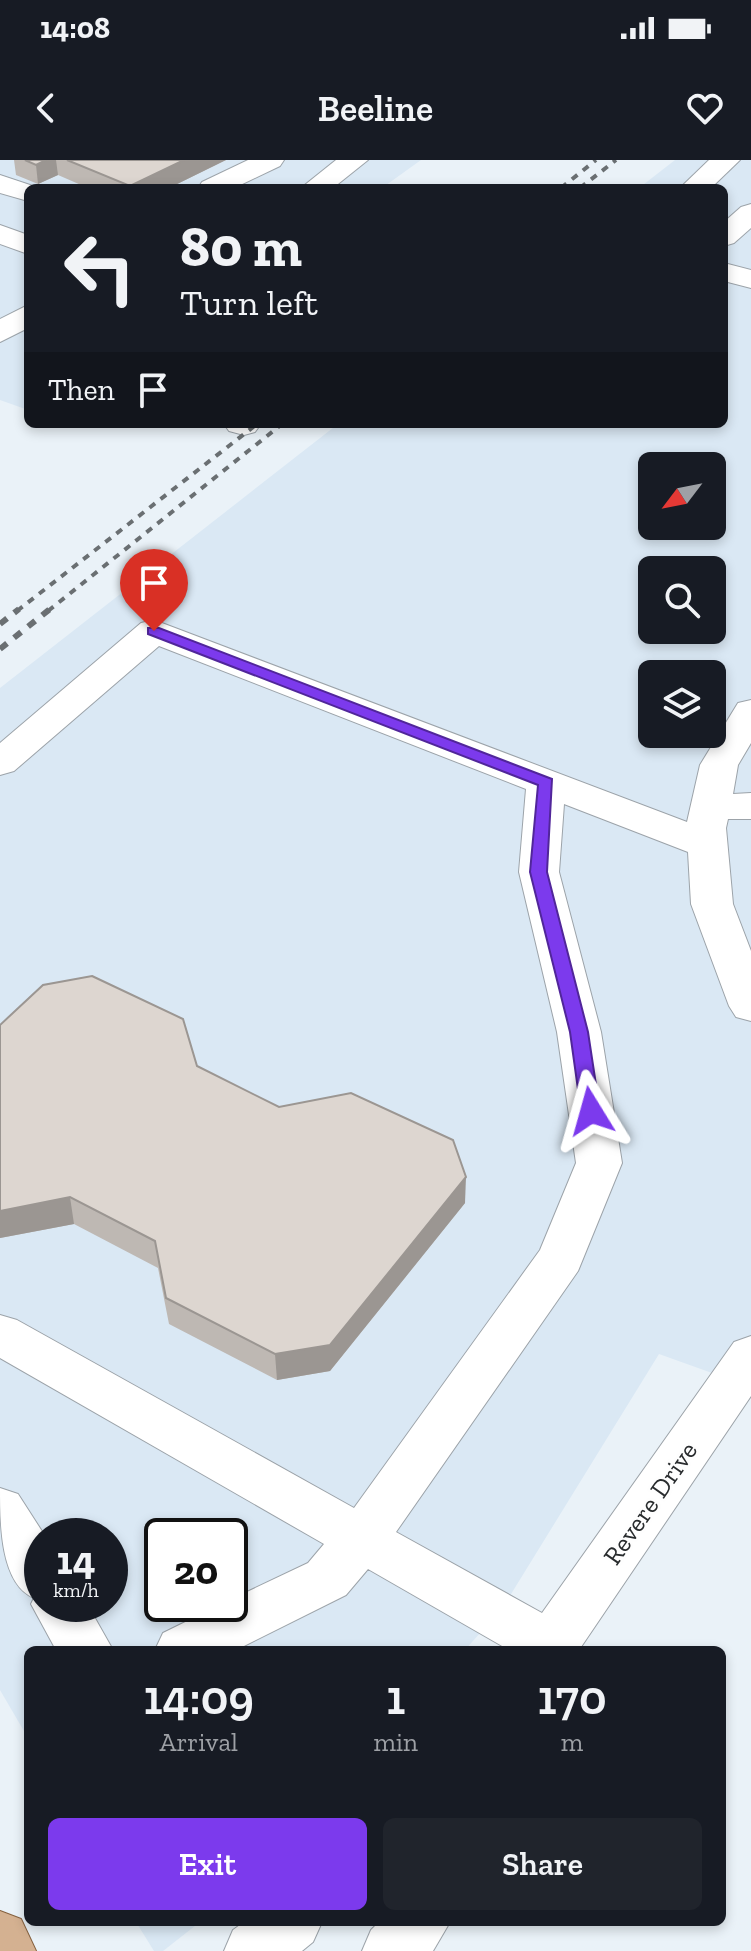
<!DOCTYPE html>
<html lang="en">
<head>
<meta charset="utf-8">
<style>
	body { margin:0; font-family:"Zilla Slab",serif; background:#20242c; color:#f1f3f6; height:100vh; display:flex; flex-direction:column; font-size:30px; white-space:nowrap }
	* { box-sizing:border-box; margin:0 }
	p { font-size:26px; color:#9ea1a6 }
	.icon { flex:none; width:44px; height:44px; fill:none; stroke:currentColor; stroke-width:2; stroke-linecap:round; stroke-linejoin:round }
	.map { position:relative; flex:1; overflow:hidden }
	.details { position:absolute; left:24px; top:1486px; width:702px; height:280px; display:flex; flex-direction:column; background:#171b24; border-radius:12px; box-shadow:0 4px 12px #0003 }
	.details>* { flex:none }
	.guide { position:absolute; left:24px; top:24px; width:704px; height:244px; border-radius:12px; box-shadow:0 4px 12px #0003; background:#171b24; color:#f1f3f6; overflow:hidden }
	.needle { width:52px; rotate:238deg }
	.fabs { position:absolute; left:638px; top:292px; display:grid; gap:16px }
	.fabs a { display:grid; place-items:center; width:88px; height:88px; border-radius:12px; background:#171b24; box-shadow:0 4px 12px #0003; font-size:40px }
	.speed { position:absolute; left:24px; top:1358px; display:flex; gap:16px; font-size:40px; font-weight:700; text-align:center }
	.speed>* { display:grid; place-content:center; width:104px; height:104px; border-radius:50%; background:#171b24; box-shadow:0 4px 12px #0003; line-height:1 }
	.speed small { font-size:20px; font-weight:400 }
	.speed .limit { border:4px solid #111; border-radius:12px; background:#fff; color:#111 }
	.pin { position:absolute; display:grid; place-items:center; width:68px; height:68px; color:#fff; margin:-82px -34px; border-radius:50% 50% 50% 0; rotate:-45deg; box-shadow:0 0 8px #0007 }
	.pin .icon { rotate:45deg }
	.me { position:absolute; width:88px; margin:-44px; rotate:352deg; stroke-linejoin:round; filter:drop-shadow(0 0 6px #0008) }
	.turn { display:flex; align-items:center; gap:28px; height:168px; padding:0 24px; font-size:36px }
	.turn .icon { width:104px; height:104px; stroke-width:2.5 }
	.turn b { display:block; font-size:56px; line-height:68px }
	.then { display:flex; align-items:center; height:76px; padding:0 24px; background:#0003; gap:16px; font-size:30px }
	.eta { display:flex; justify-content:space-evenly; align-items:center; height:136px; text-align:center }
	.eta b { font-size:48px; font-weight:600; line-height:56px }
	.action { display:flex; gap:16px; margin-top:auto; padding:16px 24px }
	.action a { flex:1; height:92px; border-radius:12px; background:#7c3aed; color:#fff; font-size:32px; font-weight:600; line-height:92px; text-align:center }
	.action a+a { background:#20242c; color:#f1f3f6 }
	.status { display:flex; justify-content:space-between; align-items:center; height:56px; padding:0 40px; background:#171b24; direction:ltr }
	.status svg { height:22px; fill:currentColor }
	header { display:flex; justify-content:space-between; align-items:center; height:104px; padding:0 24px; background:#171b24; font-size:36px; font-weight:600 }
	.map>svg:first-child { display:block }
</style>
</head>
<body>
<div class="status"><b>14:08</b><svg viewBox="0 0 49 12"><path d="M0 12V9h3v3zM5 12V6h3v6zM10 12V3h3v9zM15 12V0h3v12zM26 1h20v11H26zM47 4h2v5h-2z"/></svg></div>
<header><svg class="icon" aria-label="back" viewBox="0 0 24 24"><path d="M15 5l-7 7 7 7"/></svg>Beeline<svg class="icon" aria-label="heart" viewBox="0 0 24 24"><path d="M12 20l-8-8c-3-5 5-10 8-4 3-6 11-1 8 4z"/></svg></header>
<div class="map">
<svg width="751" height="1791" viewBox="0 0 751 1791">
	<rect width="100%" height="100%" fill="#eaf2f8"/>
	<g fill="#dae8f4" fill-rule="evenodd">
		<polygon points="0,0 421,0 382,28 28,28 28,250 0,240"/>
		<path d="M675 0H751V1227L659 1194 503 1447 465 1490H28V1578L0 1530V528L338 264H724V28H639ZM652 306H712V366H652ZM652 410H712V470H652ZM652 514H712V574H652ZM42 1376H110V1444H42ZM162 1376H230V1444H162Z"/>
		<polygon points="136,1762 200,1762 163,1791 154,1791"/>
	</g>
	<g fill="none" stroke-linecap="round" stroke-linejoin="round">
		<g stroke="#9ca3a9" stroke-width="2">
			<g id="minor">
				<polygon points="248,0 284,0 280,6 234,28 198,28 202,22"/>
				<polygon points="336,0 368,0 333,28 301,28"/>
				<polygon points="709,0 740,0 711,28 680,28"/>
				<polygon points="0,15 39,28 28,28 28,41 0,33"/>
				<polygon points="751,44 751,68 734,83 724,86 724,62 741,47"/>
				<polygon points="0,65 28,75 28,94 0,84"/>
				<polygon points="724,103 751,110 751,128 724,121"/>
				<polygon points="28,145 28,168 0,182 0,159"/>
				<polygon points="224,264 260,264 260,265 255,272 244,275 229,271"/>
				<polygon points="154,460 687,662 700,605 738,543 751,540 751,583 738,605 733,634 751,633 751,659 728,659 726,668 733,744 751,791 751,861 736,857 729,846 691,744 688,692 564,644 559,712 601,872 622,1003 578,1111 396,1372 542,1453 734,1182 751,1176 751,1236 579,1490 509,1490 368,1409 346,1435 236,1490 155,1490 163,1473 222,1444 230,1444 230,1440 308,1403 324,1384 0,1198 0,1155 17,1160 354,1348 540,1090 576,1003 557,872 519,712 526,629 159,486 14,611 0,615 0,583 141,463"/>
				<path d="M0 1328 18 1334 45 1376 42 1444H87L113 1490H56L31 1444 34 1438C0 1424 0 1363 0 1328Z"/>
				<polygon points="244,1762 322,1762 313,1782 302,1791 224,1791 233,1770"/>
				<polygon points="379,1762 450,1762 433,1791 362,1791 371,1770"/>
			</g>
		</g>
		<g stroke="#85613f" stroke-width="2">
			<polygon id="major" points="0,1751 21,1759 36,1791 0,1791"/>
		</g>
		<use href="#minor" fill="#fff" fill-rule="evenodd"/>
		<use href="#major" fill="#d4b191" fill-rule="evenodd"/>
		<g stroke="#6a6f72" stroke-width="4" stroke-dasharray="7 7" stroke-linecap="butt">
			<polyline points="561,28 596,0"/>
			<polyline points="580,28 616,0"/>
			<polyline points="17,451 257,264"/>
			<polyline points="48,451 282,264"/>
		</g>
		<g stroke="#6a6f72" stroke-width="6" stroke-dasharray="9 9" stroke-linecap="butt">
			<polyline points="0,464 19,449"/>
			<polyline points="0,489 50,449"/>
		</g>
	</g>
	<g fill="#beb8b3">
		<polygon points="14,0 226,0 169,28 88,28 58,15 38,24 16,15"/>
		<polygon points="0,865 197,906 465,1043 330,1211 277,1220 169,1164 158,1108 74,1064 0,1078"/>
	</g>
	<g fill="#9b9692">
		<polygon points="46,0 56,0 58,15 38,24 36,5"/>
		<polygon points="184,0 226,0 169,28 130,28 130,26"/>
		<polygon points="466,1017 465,1043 330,1211 277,1220 275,1194"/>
		<polygon points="70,1037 74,1064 0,1078 0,1051"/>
	</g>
	<g fill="#ddd6d0" stroke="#9b9692" stroke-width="2">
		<polygon points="25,0 46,0 36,5"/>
		<polygon points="67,0 184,0 130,26"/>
		<polygon points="92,816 183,859 197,906 279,947 351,933 453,980 466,1017 330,1185 275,1194 166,1138 155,1081 70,1037 0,1051 0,865 43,825"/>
	</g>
	<polygon fill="#7c3aed" stroke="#51269a" stroke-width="2" points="148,468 159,468 552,619 547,712 588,872 600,951 597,956 591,958 581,951 570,872 530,712 538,625 148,474"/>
	<g text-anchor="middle" stroke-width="6" stroke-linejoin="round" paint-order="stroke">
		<g font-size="26" fill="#292c2e" stroke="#fefefe">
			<text transform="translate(650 1343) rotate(-55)" y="9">Revere Drive</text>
		</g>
	</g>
</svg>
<div class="fabs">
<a><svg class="needle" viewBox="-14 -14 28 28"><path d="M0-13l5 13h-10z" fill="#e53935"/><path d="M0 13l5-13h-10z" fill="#9ea1a6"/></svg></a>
<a><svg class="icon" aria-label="search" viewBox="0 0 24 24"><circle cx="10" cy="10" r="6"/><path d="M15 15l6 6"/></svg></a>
<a><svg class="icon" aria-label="layers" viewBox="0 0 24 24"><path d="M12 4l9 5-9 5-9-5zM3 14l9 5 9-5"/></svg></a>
</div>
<div class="speed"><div>14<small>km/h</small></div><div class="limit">20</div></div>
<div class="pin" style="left:154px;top:471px;background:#d93025"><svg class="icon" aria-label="arrive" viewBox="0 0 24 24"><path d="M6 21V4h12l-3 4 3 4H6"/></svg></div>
<svg class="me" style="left:591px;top:951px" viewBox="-20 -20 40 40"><path d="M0-17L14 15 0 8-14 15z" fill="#7c3aed" stroke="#fff" stroke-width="4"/></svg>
<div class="guide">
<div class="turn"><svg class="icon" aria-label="left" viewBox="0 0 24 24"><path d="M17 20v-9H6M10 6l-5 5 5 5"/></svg><div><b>80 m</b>Turn left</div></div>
<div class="then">Then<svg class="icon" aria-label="arrive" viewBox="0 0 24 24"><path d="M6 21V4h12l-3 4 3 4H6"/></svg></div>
</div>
<section class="details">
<div class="eta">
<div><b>14:09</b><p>Arrival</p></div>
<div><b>1</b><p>min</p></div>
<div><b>170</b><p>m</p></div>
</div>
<div class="action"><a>Exit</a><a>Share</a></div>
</section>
</div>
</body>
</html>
